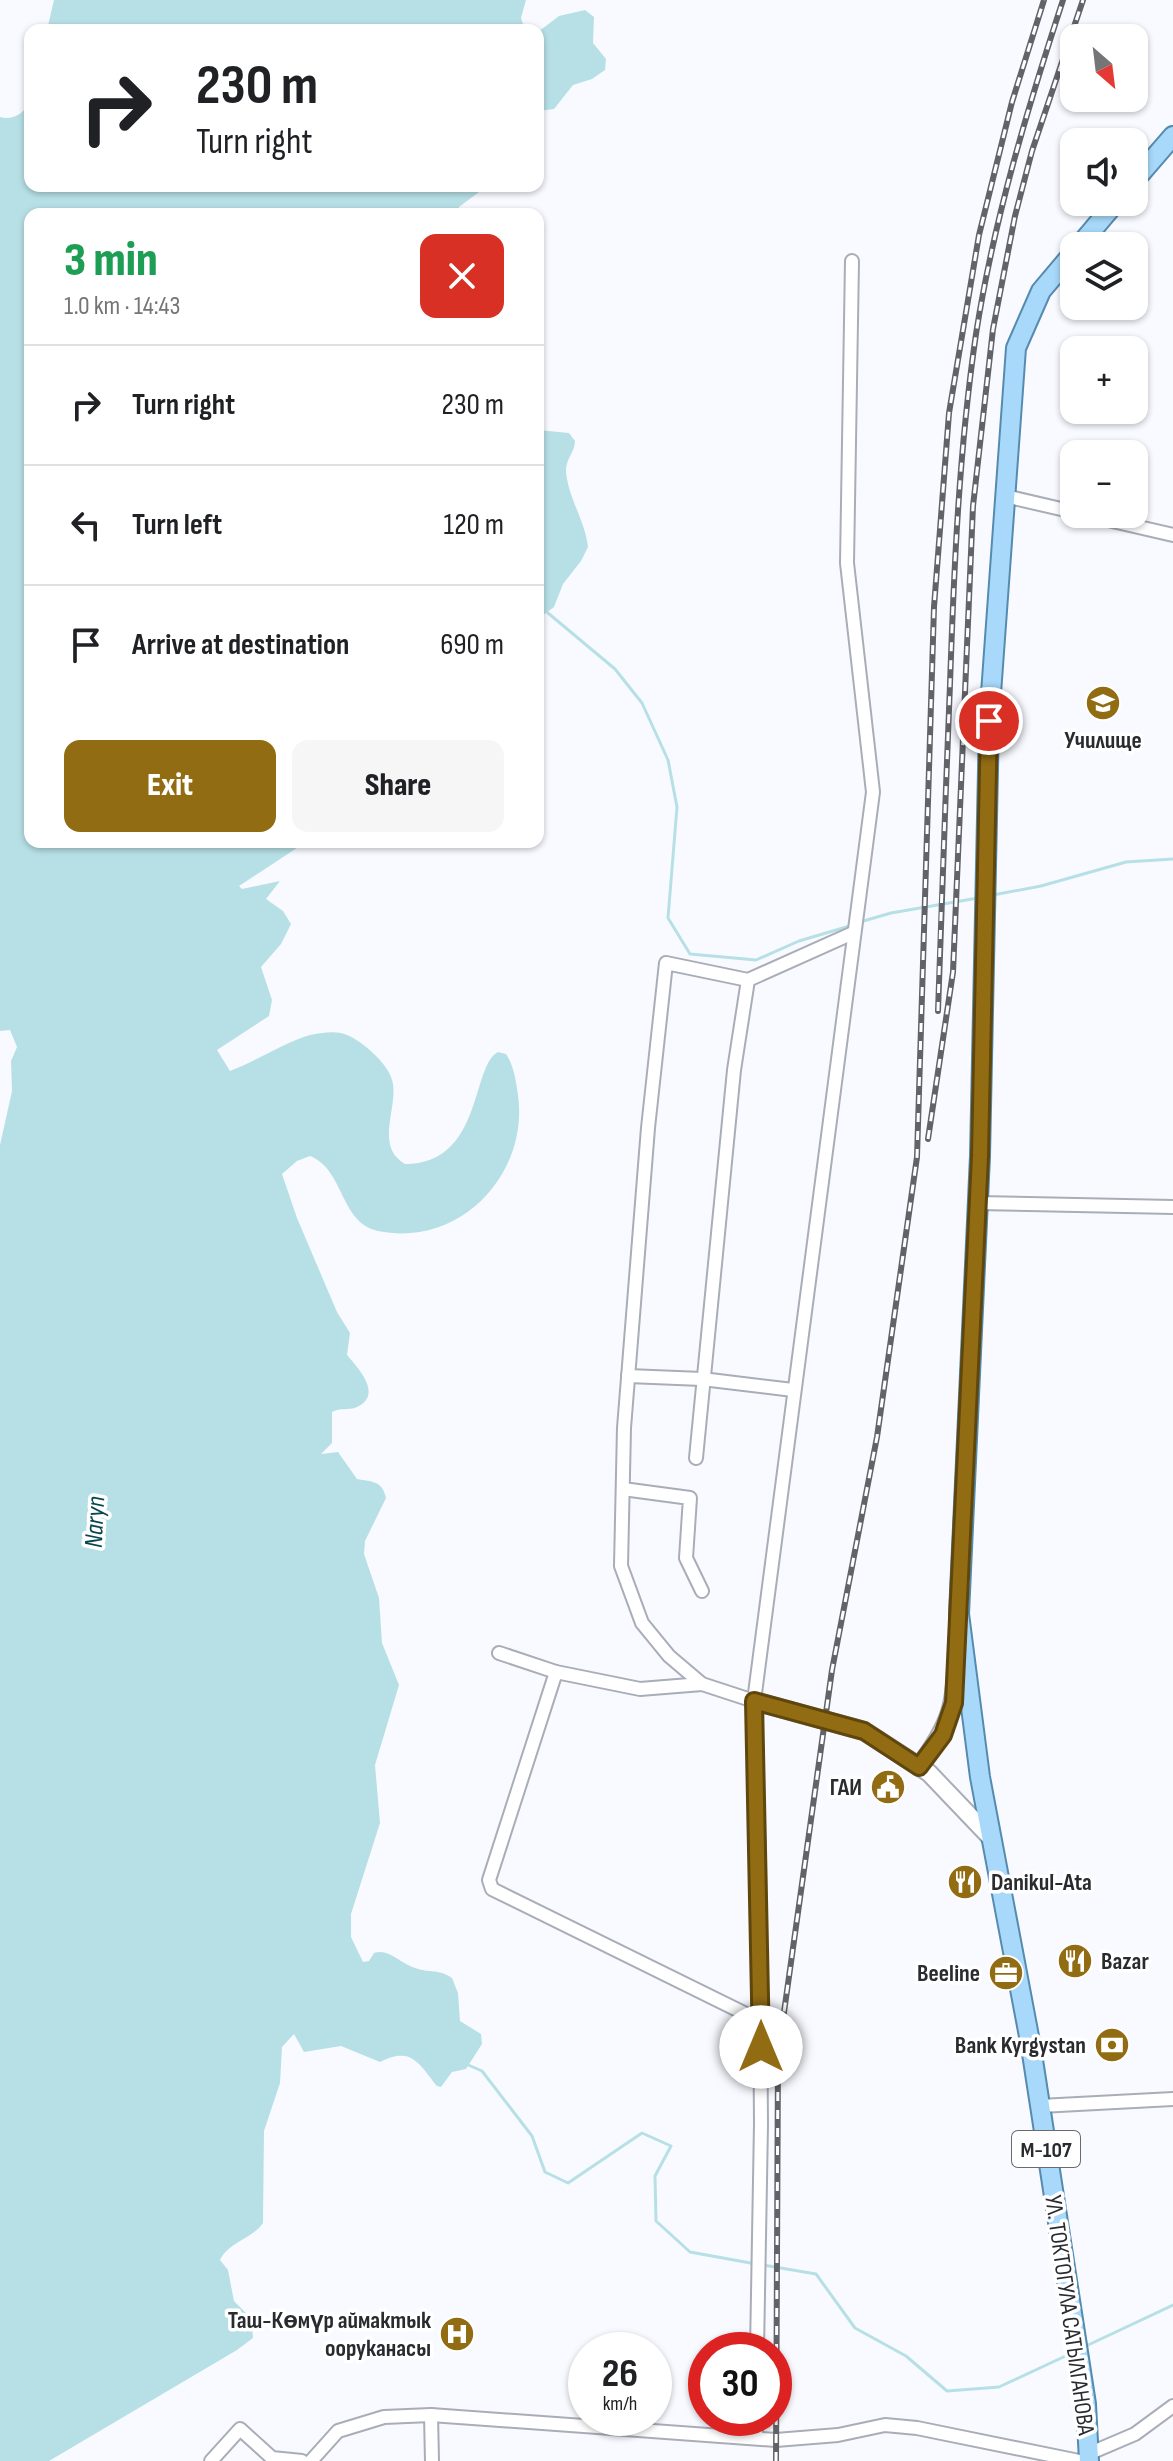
<!DOCTYPE html>
<html lang="en">
<head>
<meta charset="utf-8">
<style>
	body { margin:0; font-family:"Sofia Sans Condensed",sans-serif; background:#f6f6f6; color:#202124; height:100vh; display:flex; flex-direction:column; font-size:30px; white-space:nowrap }
	* { box-sizing:border-box; margin:0 }
	p { font-size:26px; color:#757577 }
	.icon { flex:none; width:44px; height:44px; fill:none; stroke:currentColor; stroke-width:2; stroke-linecap:round; stroke-linejoin:round }
	.map { position:relative; flex:1; overflow:hidden }
	.side { position:absolute; left:24px; top:208px; width:520px; height:640px; display:flex; flex-direction:column; background:#fff; border-radius:16px; box-shadow:0 2px 6px #0004 }
	.side>* { flex:none }
	.guide { position:absolute; left:24px; top:24px; width:520px; height:168px; border-radius:16px; box-shadow:0 2px 6px #0004; background:#fff; color:#202124; overflow:hidden }
	.needle { width:52px; rotate:152deg }
	.buttons { position:absolute; left:1060px; top:24px; display:grid; gap:16px }
	.buttons a { display:grid; place-items:center; width:88px; height:88px; border-radius:16px; background:#fff; box-shadow:0 2px 6px #0004; font-size:40px }
	.speed { position:absolute; left:568px; top:2332px; display:flex; gap:16px; font-size:40px; font-weight:700; text-align:center }
	.speed>* { display:grid; place-content:center; width:104px; height:104px; border-radius:50%; background:#fff; box-shadow:0 2px 6px #0004; line-height:1 }
	.speed small { font-size:20px; font-weight:400 }
	.speed .limit { border:12px solid #d22; background:#fff; color:#111 }
	.pin { position:absolute; display:grid; place-items:center; width:68px; height:68px; color:#fff; margin:-34px; border:4px solid #fff; border-radius:50%; box-shadow:0 2px 8px #0007 }
	.me { position:absolute; width:88px; margin:-44px; rotate:0deg; stroke-linejoin:round; filter:drop-shadow(0 0 6px #0008) }
	.turn { display:flex; align-items:center; gap:28px; height:168px; padding:0 40px; font-size:36px }
	.turn .icon { width:104px; height:104px; stroke-width:2.5 }
	.turn b { display:block; font-size:56px; line-height:68px }
	.round { display:grid; place-items:center; flex:none; width:84px; height:84px; border-radius:16px; background:#f6f6f6 }
	.headline { display:flex; align-items:center; justify-content:space-between; height:136px; padding:0 40px }
	h1 { font-size:48px; font-weight:800; line-height:60px; color:#1e9e55 }
	.primary-button { display:flex; gap:16px; margin-top:auto; padding:16px 40px }
	.primary-button a { flex:1; height:92px; border-radius:16px; background:#926c13; color:#fff; font-size:32px; font-weight:800; line-height:92px; text-align:center }
	.primary-button a+a { background:#f6f6f6; color:#202124 }
	ul { padding:0; list-style:none }
	li { display:flex; align-items:center; gap:24px; height:120px; padding:0 40px; border-top:2px solid #e0e0e0 }
	li div { flex:1 }
	li b { display:block; font-size:30px }
	li em { font-style:normal }
	.map>svg:first-child { display:block }
</style>
</head>
<body>
<div class="map">
<svg width="1173" height="2461" viewBox="0 0 1173 2461">
	<rect width="100%" height="100%" fill="#f8faff"/>
	<g fill="#b7e0e6">
		<polygon points="54,0 526,0 521,18 525,30 47,30"/>
		<polygon points="585,10 594,17 593,43 606,59 605,70 592,79 573,85 554,109 538,111 538,32 559,16"/>
		<path d="M30 102V186H487L459 207V214H30V842H306L239 886 242 889 280 881 266 899 283 911 291 924 281 944 261 967 272 1000 269 1016 217 1050 230 1071C257 1061 283 1043 310 1035 319 1033 331 1031 341 1033 359 1037 391 1065 393 1084 397 1110 375 1147 405 1164 483 1164 471 1065 498 1052L506 1054C514 1066 516 1081 518 1095 529 1174 460 1248 378 1231 340 1223 344 1169 310 1156L297 1161 282 1174 297 1218 337 1312 350 1333 347 1355C357 1367 384 1394 357 1407 348 1411 341 1407 332 1412V1443L321 1454 338 1452 357 1479C372 1482 382 1480 386 1498L365 1541 364 1554 379 1598 382 1643 399 1685 375 1765 380 1823 351 1914V1937L363 1962 369 1961 374 1953C389 1948 401 1964 415 1968 429 1973 440 1969 452 1978L458 1993 460 2021 481 2034 482 2044 466 2069 452 2072 441 2087 437 2086C418 2063 412 2046 380 2062L341 2046 304 2052 294 2034 282 2047 280 2083 264 2131 263 2223C252 2239 229 2242 220 2260L228 2270 234 2301 246 2313 252 2326 253 2338 237 2350 49 2461H0V1145L12 1091 11 1061 17 1047 10 1030 0 1031V117C13 121 24 113 30 102Z"/>
		<path d="M538 430 569 433 575 441C575 452 566 458 566 471 568 498 585 520 588 547L581 561 563 584 554 607 538 619Z"/>
	</g>
	<g fill="none" stroke-linecap="round" stroke-linejoin="round">
		<g stroke="#b7e0e6" stroke-width="3">
			<polyline points="548,613 615,669 642,703 668,760 677,807 668,918 690,954 756,960 799,941 853,925"/>
			<polyline points="993,895 1041,886 1126,862 1173,859"/>
			<polyline points="860,922 891,913 978,898"/>
			<polyline points="466,2064 482,2071 532,2136 545,2172 568,2183 642,2133 671,2146 655,2176 656,2221 690,2252 756,2264"/>
			<polyline points="763,2265 816,2274 855,2328 906,2356 947,2391 999,2387 1072,2353"/>
			<polyline points="1086,2346 1173,2305"/>
		</g>
		<g stroke="#a9adb8" stroke-width="16">
			<g id="street">
				<polyline points="1005,496 1074,512"/>
				<polyline points="1082,514 1173,535"/>
				<polyline points="748,980 666,963 648,1128 624,1428 621,1566 642,1623 669,1656 702,1684 754,1701"/>
				<polyline points="977,1203 1173,1207"/>
				<polyline points="628,1376 702,1379 793,1390"/>
				<polyline points="696,1458 734,1070 748,980 853,933"/>
				<polyline points="623,1489 690,1498 686,1558 702,1591"/>
				<polyline points="499,1653 556,1672 640,1689 702,1684"/>
				<polyline points="556,1672 489,1880 492,1889 760,2021"/>
				<polyline points="1040,2106 1173,2099"/>
				<polyline points="757,2350 761,2124 759,1861 754,1701 873,792 847,563 852,261"/>
				<polyline points="431,2415 432,2461"/>
				<polyline points="756,2436 756,2418"/>
				<polyline points="1088,2454 1135,2434 1173,2406"/>
				<polyline points="211,2461 240,2429 272,2458 302,2461"/>
				<polyline points="311,2461 338,2431 384,2417 431,2415 776,2440 838,2435 885,2425 917,2428 1079,2461"/>
			</g>
		</g>
		<g stroke="#a9adb8" stroke-width="20">
			<g id="secondary">
				<polyline points="754,1701 864,1731 929,1773 992,1839"/>
				<path d="M919 1767C956 1717 954 1703 958 1643"/>
			</g>
		</g>
		<g stroke="#568bb0" stroke-width="22">
			<g id="primary">
				<polyline points="1134,181 1173,136"/>
				<polyline points="1079,246 1116,202"/>
				<polyline points="1074,252 1041,291 1016,348 989,721 980,1156 959,1614 980,1777 1031,2047 1086,2404 1089,2461"/>
			</g>
		</g>
		<use href="#street" stroke="#fff" stroke-width="12"/>
		<use href="#secondary" stroke="#fff" stroke-width="16"/>
		<use href="#primary" stroke="#a8d9fa" stroke-width="18"/>
		<g stroke="#616368" stroke-width="6">
			<g id="rail">
				<path d="M938 1011C941 902 946 793 950 684 954 567 959 450 976 334 994 219 1027 110 1063 0"/>
				<polyline points="928,1139 953,972 973,506 993,329 1015,216 1032,151 1083,0"/>
				<polyline points="776,2461 778,2055 832,1670 877,1437 917,1157 934,607 949,413 979,235 1012,102 1044,0"/>
			</g>
		</g>
		<use href="#rail" stroke="#fff" stroke-width="3" stroke-dasharray="9" stroke-linecap="butt"/>
	</g>
	<g fill="none" stroke-linecap="round" stroke-linejoin="round">
		<g stroke="#5f460c" stroke-width="20">
			<polyline id="route" points="761,2047 754,1701 864,1731 919,1767 943,1735 954,1703 980,1156 989,721"/>
		</g>
		<use href="#route" stroke="#926c13" stroke-width="14"/>
	</g>
	<defs>
		<g id="school-disc" transform="scale(1.8)"><circle r="9.5" fill="#926c13" stroke="#fff"/><path d="M0-5L7-2L0 1L-7-2ZM-4 1L0 2.5L4 1V4Q0 6-4 4Z" fill="#fff"/></g>
		<g id="civic-disc" transform="scale(1.8)"><circle r="9.5" fill="#926c13" stroke="#fff"/><path d="M-.6-6.5H3V-4.5H.6V-3L4-1V1h2V6H-6V1h2V-1L-.6-3ZM-1.2 2.5V6h2.4V2.5Z" fill="#fff"/></g>
		<g id="restaurant-disc" transform="scale(1.8)"><circle r="9.5" fill="#926c13" stroke="#fff"/><path d="M-5-6h1v4h1v-4h1v4h1v-4h1v5L-1.5 .5V6h-2V.5L-5-1ZM5-6V6H3V1.5H1.5Q1.5-4 5-6Z" fill="#fff"/></g>
		<g id="office-disc" transform="scale(1.8)"><circle r="9.5" fill="#926c13" stroke="#fff"/><path d="M-6-3h4V-5.5h4V-3h4V5H-6ZM-1-4.5V-3h2v-1.5ZM-6 0V1H6V0Z" fill="#fff"/></g>
		<g id="bank-disc" transform="scale(1.8)"><circle r="9.5" fill="#926c13" stroke="#fff"/><path d="M-6-4H6V4H-6ZM0-2.3a2.3 2.3 0 1 0 0 4.6a2.3 2.3 0 1 0 0-4.6Z" fill="#fff"/></g>
		<g id="hospital-disc" transform="scale(1.8)"><circle r="9.5" fill="#926c13" stroke="#fff"/><path d="M-5-5h3v3.5h4V-5h3V5h-3V1.5h-4V5h-3Z" fill="#fff"/></g>
	</defs>
	<g fill-rule="evenodd">
		<use href="#school-disc" x="1103" y="703"/>
		<use href="#civic-disc" x="888" y="1787"/>
		<use href="#restaurant-disc" x="965" y="1882"/>
		<use href="#restaurant-disc" x="1075" y="1961"/>
		<use href="#office-disc" x="1006" y="1973"/>
		<use href="#bank-disc" x="1112" y="2045"/>
		<use href="#hospital-disc" x="457" y="2334"/>
	</g>
	<g text-anchor="middle" stroke-width="7" stroke-linejoin="round" paint-order="stroke">
		<rect fill="#fff" stroke="#696b6d" stroke-width="2" x="1012" y="2131" width="68" height="36" rx="6"/>
		<g font-size="22" font-weight="bold" fill="#292b2f">
			<text x="1046" y="2157">М-107</text>
		</g>
		<g font-size="24" font-weight="bold" fill="#292b2f" stroke="#fff" text-anchor="end">
			<text x="1103" y="748" text-anchor="middle">Училище</text>
			<text x="862" y="1795">ГАИ</text>
			<text x="991" y="1890" text-anchor="start">Danikul-Ata</text>
			<text x="1101" y="1969" text-anchor="start">Bazar</text>
			<text x="980" y="1981">Beeline</text>
			<text x="1086" y="2053">Bank Kyrgystan</text>
			<text x="431" y="2328">Таш-Көмүр аймактык<tspan x="431" dy="28">ооруканасы</tspan></text>
		</g>
		<g font-size="24" fill="#292b2f" stroke="#fff">
			<text transform="translate(1070 2315) rotate(82)" y="8">УЛ. ТОКТОГУЛА САТЫЛГАНОВА</text>
		</g>
		<g font-size="26" font-style="italic" fill="#07474e" stroke="#fff">
			<text transform="translate(94 1522) rotate(-87)" y="9">Naryn</text>
		</g>
	</g>
</svg>
<div class="buttons">
<a><svg class="needle" viewBox="-14 -14 28 28"><path d="M0-13l5 13h-10z" fill="#e53935"/><path d="M0 13l5-13h-10z" fill="#757577"/></svg></a>
<a><svg class="icon" aria-label="sound" viewBox="0 0 24 24"><path d="M4 9h4l5-4v14l-5-4H4zM17 9q2 3 0 6"/></svg></a>
<a><svg class="icon" aria-label="layers" viewBox="0 0 24 24"><path d="M12 4l9 5-9 5-9-5zM3 14l9 5 9-5"/></svg></a>
<a>+</a>
<a>−</a>
</div>
<div class="speed"><div>26<small>km/h</small></div><div class="limit">30</div></div>
<div class="pin" style="left:989px;top:721px;background:#d93025"><svg class="icon" aria-label="arrive" viewBox="0 0 24 24"><path d="M6 21V4h12l-3 4 3 4H6"/></svg></div>
<svg class="me" style="left:761px;top:2047px" viewBox="-20 -20 40 40"><circle r="19" fill="#fff"/><path d="M0-13L10 11 0 6-10 11z" fill="#926c13"/></svg>
<div class="guide">
<div class="turn"><svg class="icon" aria-label="right" viewBox="0 0 24 24"><path d="M7 20v-9h11M14 6l5 5-5 5"/></svg><div><b>230 m</b>Turn right</div></div>
</div>
<section class="side">
<div class="headline"><div><h1>3 min</h1><p>1.0 km · 14:43</p></div><a class="round" style="background:#d93025;color:#fff"><svg class="icon" aria-label="close" viewBox="0 0 24 24"><path d="M6 6l12 12M18 6L6 18"/></svg></a></div>
<ul>
<li><svg class="icon" aria-label="right" viewBox="0 0 24 24"><path d="M7 20v-9h11M14 6l5 5-5 5"/></svg><div><b>Turn right</b></div><em>230 m</em></li>
<li><svg class="icon" aria-label="left" viewBox="0 0 24 24"><path d="M17 20v-9H6M10 6l-5 5 5 5"/></svg><div><b>Turn left</b></div><em>120 m</em></li>
<li><svg class="icon" aria-label="arrive" viewBox="0 0 24 24"><path d="M6 21V4h12l-3 4 3 4H6"/></svg><div><b>Arrive at destination</b></div><em>690 m</em></li>
</ul>
<div class="primary-button"><a>Exit</a><a>Share</a></div>
</section>
</div>
</body>
</html>
